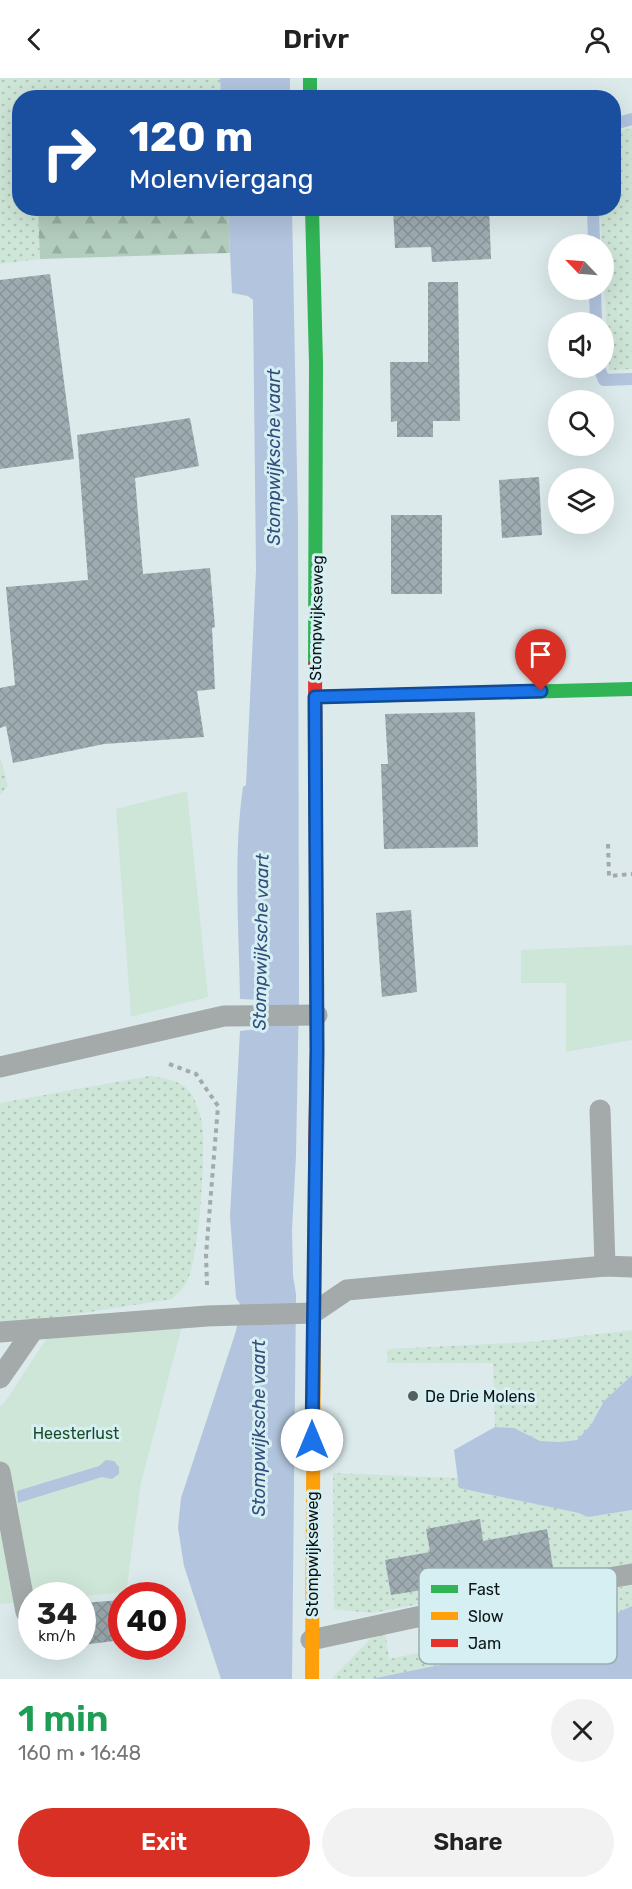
<!DOCTYPE html>
<html lang="en">
<head>
<meta charset="utf-8">
<style>
	body { margin:0; font-family:Rubik,sans-serif; background:#f2f2f2; color:#222; height:100vh; display:flex; flex-direction:column; font-size:22px; white-space:nowrap }
	* { box-sizing:border-box; margin:0 }
	p { font-size:20px; color:#767676 }
	.icon { flex:none; width:33px; height:33px; fill:none; stroke:currentColor; stroke-width:2; stroke-linecap:round; stroke-linejoin:round }
	.map { position:relative; height:1601px; overflow:hidden }
	.drawer { display:flex; flex-direction:column; background:#fff; flex:1 }
	.drawer>* { flex:none }
	.top-card { position:absolute; left:12px; top:12px; width:609px; height:126px; border-radius:24px; box-shadow:0 6px 24px #0002; background:#1a4fa0; color:#fff; overflow:hidden }
	.needle { width:39px; rotate:295deg }
	.fabs { position:absolute; left:548px; top:156px; display:grid; gap:12px }
	.fabs a { display:grid; place-items:center; width:66px; height:66px; border-radius:50%; background:#fff; box-shadow:0 6px 24px #0002; font-size:30px }
	.speed { position:absolute; left:18px; top:1504px; display:flex; gap:12px; font-size:30px; font-weight:700; text-align:center }
	.speed>* { display:grid; place-content:center; width:78px; height:78px; border-radius:50%; background:#fff; box-shadow:0 6px 24px #0002; line-height:1 }
	.speed small { font-size:15px; font-weight:400 }
	.speed .limit { border:9px solid #d22; background:#fff; color:#111 }
	.pin { position:absolute; display:grid; place-items:center; width:51px; height:51px; color:#fff; margin:-62px -26px; border-radius:50% 50% 50% 0; rotate:-45deg; box-shadow:0 0 6px #0007 }
	.pin .icon { rotate:45deg }
	.me { position:absolute; width:66px; margin:-33px; rotate:0deg; stroke-linejoin:round; filter:drop-shadow(0 0 4px #0008) }
	.turn { display:flex; align-items:center; gap:21px; height:126px; padding:0 18px; font-size:27px }
	.turn .icon { width:78px; height:78px; stroke-width:2.5 }
	.turn b { display:block; font-size:42px; line-height:51px }
	.round { display:grid; place-items:center; flex:none; width:63px; height:63px; border-radius:32px; background:#f2f2f2 }
	.head { display:flex; align-items:center; justify-content:space-between; height:102px; padding:0 18px }
	h1 { font-size:36px; font-weight:600; line-height:45px; color:#1e9e55 }
	.button { display:flex; gap:12px; margin-top:auto; padding:12px 18px }
	.button a { flex:1; height:69px; border-radius:36px; background:#d93025; color:#fff; font-size:24px; font-weight:600; line-height:69px; text-align:center }
	.button a+a { background:#f2f2f2; color:#222 }
	header { display:flex; justify-content:space-between; align-items:center; height:78px; padding:0 18px; background:#fff; font-size:27px; font-weight:600 }
	.map>svg:first-child { display:block }
</style>
</head>
<body>
<header><svg class="icon" aria-label="back" viewBox="0 0 24 24"><path d="M15 5l-7 7 7 7"/></svg>Drivr<svg class="icon" aria-label="person" viewBox="0 0 24 24"><circle cx="12" cy="8" r="4"/><path d="M4 21q1-7 8-7t8 7"/></svg></header>
<div class="map">
<svg width="632" height="1601" viewBox="0 0 632 1601">
	<defs>
		<pattern id="grass-dots" width="8" height="8" patternUnits="userSpaceOnUse" patternTransform="scale(1.5)"><rect width="8" height="8" fill="#cee6d8"/><path d="M2 2h.1M6 6h.1" fill="none" stroke="#b0c4b8" stroke-width="1.8" stroke-linecap="round"/></pattern>
		<pattern id="forest-firs" width="22" height="20" patternUnits="userSpaceOnUse" patternTransform="scale(1.5)"><rect width="22" height="20" fill="#b2ccbd"/><path d="M5 1l3.5 6h-7zM16 11l3.5 6h-7z" fill="#98aea2"/></pattern>
		<pattern id="building-cross-hatch" width="8" height="8" patternUnits="userSpaceOnUse" patternTransform="scale(1.5)"><rect width="8" height="8" fill="#9eacb1"/><path d="M0 0l8 8M0 8l8-8" fill="none" stroke="#879397"/></pattern>
	</defs>
	<rect width="100%" height="100%" fill="#dceaec"/>
	<g fill="url(#grass-dots)">
		<polygon points="0,0 220,0 221,19 20,20 20,130 38,131 40,181 0,186"/>
		<polygon points="632,50 632,291 609,292 600,131 614,130 614,55"/>
		<polygon points="0,679 8,708 0,717"/>
		<path d="M150 998C162 1000 180 1002 188 1012 196 1021 200 1035 202 1046 206 1072 199 1182 187 1203 184 1210 177 1216 172 1221L0 1248V1025Z"/>
		<polygon points="632,1252 632,1297 604,1323 591,1347 577,1362 560,1364 539,1363 514,1350 495,1349 493,1285 387,1285 388,1271 530,1264"/>
		<polygon points="333,1395 458,1400 460,1410 580,1435 588,1439 632,1432 632,1487 560,1499 372,1535 334,1531"/>
		<polygon points="632,1507 632,1528 572,1555 566,1518"/>
		<polygon points="561,1515 568,1557 508,1573 371,1601 333,1601 333,1599 370,1561 385,1552 389,1581 562,1545 557,1516"/>
	</g>
	<polygon fill="url(#forest-firs)" points="38,131 228,131 230,175 40,181"/>
	<g fill="#cee6d8">
		<polygon points="187,713 208,919 131,939 116,731"/>
		<polygon points="632,867 632,962 566,974 566,905 521,905 521,872"/>
		<polygon points="182,1248 141,1405 126,1514 83,1518 32,1518 31,1523 0,1526 0,1328 3,1327 47,1260"/>
	</g>
	<g fill="#b2c4de">
		<polygon points="220,0 290,0 290,19 221,19"/>
		<path d="M292 130 298 446 299 916 296 1077 292 1152 293 1198 296 1216 292 1601H221L184 1488 178 1450 181 1420 236 1253 240 1226 236 1220 230 1138 240 953 258 951 259 922 240 921C239 851 233 779 243 709L246 707 256 492 253 222 248 218 232 215 228 131Z"/>
		<polygon points="632,1297 632,1432 588,1439 579,1435 459,1410 454,1372 495,1349 514,1350 540,1363 560,1364 577,1362 591,1347 604,1323"/>
		<polygon points="106,1382 114,1383 119,1389 119,1396 112,1401 102,1399 18,1425 17,1413 99,1388"/>
		<polygon points="632,1528 632,1601 371,1601 508,1573 568,1557"/>
	</g>
	<g fill="none" stroke-linecap="round" stroke-linejoin="round">
		<g stroke="#b2c4de" stroke-width="12">
			<polyline points="614,46 632,41"/>
			<polyline points="593,130 594,166"/>
			<polyline points="595,212 596,244"/>
			<polyline points="599,290 604,302 632,301"/>
		</g>
	</g>
	<g fill="url(#building-cross-hatch)">
		<polygon points="393,130 489,130 491,181 432,184 431,169 395,170"/>
		<polygon points="50,196 74,381 0,391 0,202"/>
		<polygon points="428,204 458,204 460,343 433,343 433,359 397,359 397,343 391,344 390,284 428,284"/>
		<polygon points="190,340 199,388 135,400 143,496 210,490 215,549 212,550 215,611 197,613 204,659 104,666 13,685 6,648 0,650 0,610 15,607 6,509 88,502 77,357"/>
		<polygon points="539,399 542,457 502,460 499,402"/>
		<rect x="391" y="437" width="51" height="79"/>
		<polygon points="475,634 478,769 384,771 381,686 388,686 385,636"/>
		<polygon points="411,832 417,914 382,919 376,835"/>
		<polygon points="480,1441 483,1463 547,1451 554,1496 517,1504 516,1497 391,1517 385,1482 430,1474 426,1451"/>
		<polygon points="122,1522 122,1562 82,1567 82,1525"/>
		<polygon points="172,1522 177,1556 172,1557"/>
	</g>
	<g fill="none" stroke-linecap="round" stroke-linejoin="round">
		<g stroke="#a3aaab" stroke-width="4" stroke-dasharray="4.5 4.5" stroke-linecap="butt">
			<polyline points="608,766 609,798 632,796"/>
			<polyline points="169,986 196,996 218,1028 206,1177 207,1207"/>
		</g>
		<g stroke="#a4a9a9" stroke-width="21">
			<polyline points="0,989 224,938 317,937"/>
			<polyline points="600,1032 605,1188"/>
			<polyline points="0,1254 207,1238 313,1235 347,1212 605,1188 632,1189"/>
			<polyline points="0,1300 34,1251"/>
			<polyline points="0,1394 26,1534"/>
			<polyline points="311,1562 560,1508 632,1496"/>
		</g>
		<g stroke="#30b455" stroke-width="14">
			<polyline points="310,0 310,20"/>
			<polyline points="312,130 316,285 315,587"/>
			<polyline points="315,619 632,611"/>
		</g>
		<polyline stroke="#ff9f0a" stroke-width="14" points="312,1601 315,1077"/>
		<polyline stroke="#e5322d" stroke-width="14" points="315,587 317,972 315,1077"/>
	</g>
	<g fill="none" stroke-linecap="round" stroke-linejoin="round">
		<g stroke="#114b97" stroke-width="15">
			<polyline id="route" points="312,1362 317,972 315,619 541,613"/>
		</g>
		<use href="#route" stroke="#1a73e8" stroke-width="10"/>
	</g>
	<circle fill="#545e60" stroke="#d6eff2" stroke-width="2" cx="413" cy="1318" r="6"/>
	<g text-anchor="middle" stroke-width="6" stroke-linejoin="round" paint-order="stroke">
		<g font-size="16" fill="#0a1314" stroke="#d6eff2">
			<text transform="translate(316 540) rotate(-89)" y="6">Stompwijkseweg</text>
			<text transform="translate(312 1476) rotate(-90)" y="6">Stompwijkseweg</text>
		</g>
		<g font-size="16" fill="#0a1314" stroke="#d6eff2" text-anchor="start">
			<text x="425" y="1324">De Drie Molens</text>
		</g>
		<g font-size="16" fill="#174c26" stroke="#d6eff2">
			<text x="76" y="1361">Heesterlust</text>
		</g>
		<g font-size="18" font-style="italic" fill="#334d7c" stroke="#d6eff2">
			<text transform="translate(274 379) rotate(-90)" y="6">Stompwijksche vaart</text>
			<text transform="translate(261 864) rotate(-89)" y="6">Stompwijksche vaart</text>
			<text transform="translate(259 1350) rotate(-90)" y="6">Stompwijksche vaart</text>
		</g>
	</g>
	<rect x="419" y="1490" width="198" height="96" rx="9" fill="#d6eff2" stroke="#99adaf" stroke-width="1.5"/>
	<rect x="431" y="1507" width="27" height="8" fill="#30b455"/>
	<rect x="431" y="1534" width="27" height="8" fill="#ff9f0a"/>
	<rect x="431" y="1561" width="27" height="8" fill="#e5322d"/>
	<g font-size="16" fill="#0a1314">
		<text x="468" y="1517">Fast</text>
		<text x="468" y="1544">Slow</text>
		<text x="468" y="1571">Jam</text>
	</g>
</svg>
<div class="fabs">
<a><svg class="needle" viewBox="-14 -14 28 28"><path d="M0-13l5 13h-10z" fill="#e53935"/><path d="M0 13l5-13h-10z" fill="#767676"/></svg></a>
<a><svg class="icon" aria-label="sound" viewBox="0 0 24 24"><path d="M4 9h4l5-4v14l-5-4H4zM17 9q2 3 0 6"/></svg></a>
<a><svg class="icon" aria-label="search" viewBox="0 0 24 24"><circle cx="10" cy="10" r="6"/><path d="M15 15l6 6"/></svg></a>
<a><svg class="icon" aria-label="layers" viewBox="0 0 24 24"><path d="M12 4l9 5-9 5-9-5zM3 14l9 5 9-5"/></svg></a>
</div>
<div class="speed"><div>34<small>km/h</small></div><div class="limit">40</div></div>
<div class="pin" style="left:541px;top:613px;background:#d93025"><svg class="icon" aria-label="arrive" viewBox="0 0 24 24"><path d="M6 21V4h12l-3 4 3 4H6"/></svg></div>
<svg class="me" style="left:312px;top:1362px" viewBox="-20 -20 40 40"><circle r="19" fill="#fff"/><path d="M0-13L10 11 0 6-10 11z" fill="#1a73e8"/></svg>
<div class="top-card">
<div class="turn"><svg class="icon" aria-label="right" viewBox="0 0 24 24"><path d="M7 20v-9h11M14 6l5 5-5 5"/></svg><div><b>120 m</b>Molenviergang</div></div>
</div>
</div>
<section class="drawer">
<div class="head"><div><h1>1 min</h1><p>160 m · 16:48</p></div><a class="round"><svg class="icon" aria-label="close" viewBox="0 0 24 24"><path d="M6 6l12 12M18 6L6 18"/></svg></a></div>
<div class="button"><a>Exit</a><a>Share</a></div>
</section>
</body>
</html>
